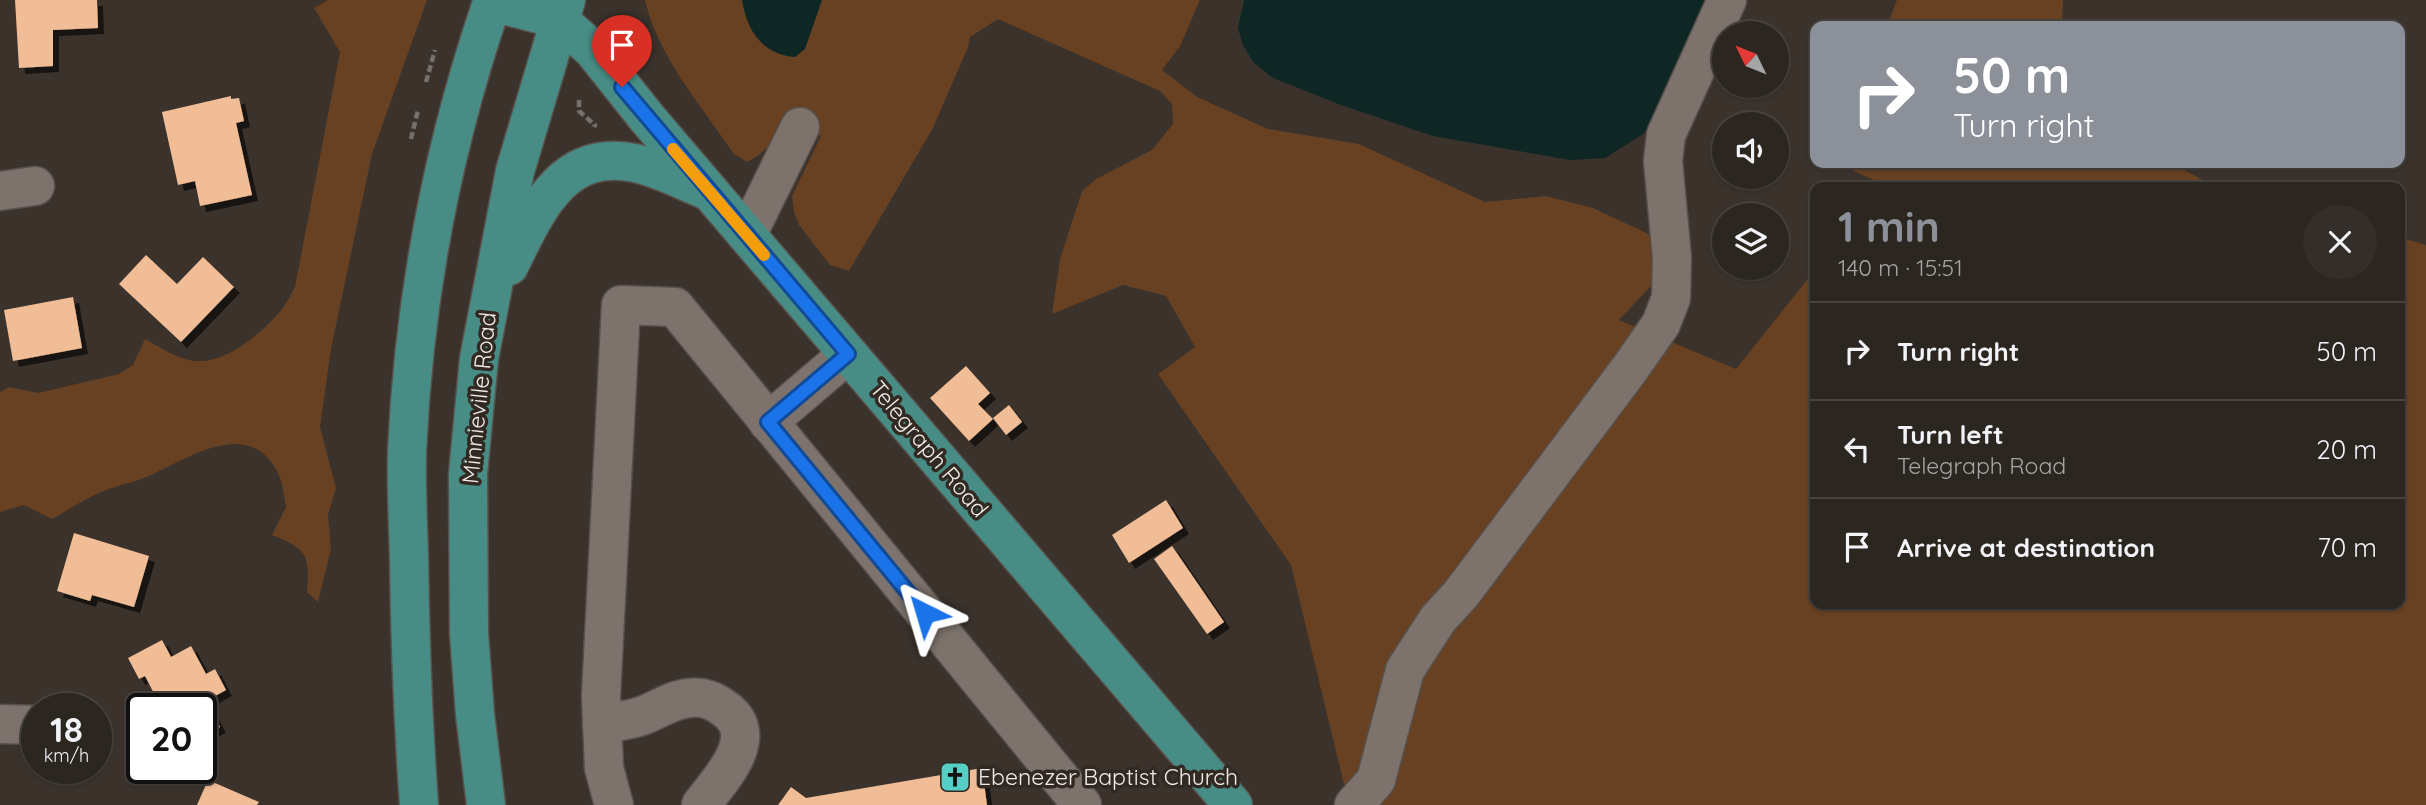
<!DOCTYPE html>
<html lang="en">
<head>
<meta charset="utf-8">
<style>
	body { margin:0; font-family:Quicksand,sans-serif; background:#342e2a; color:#f1f3f6; height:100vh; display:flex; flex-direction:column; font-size:26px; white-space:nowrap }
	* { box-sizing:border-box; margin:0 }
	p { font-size:23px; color:#a6a5a5 }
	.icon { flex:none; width:38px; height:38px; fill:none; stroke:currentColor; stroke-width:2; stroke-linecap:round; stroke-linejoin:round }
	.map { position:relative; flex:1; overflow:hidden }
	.sheet { position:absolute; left:1810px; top:182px; width:595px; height:427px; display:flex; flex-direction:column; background:#2c2621; border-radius:14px; box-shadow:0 2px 5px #0004,0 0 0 2px #48433f }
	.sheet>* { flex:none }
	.guide { position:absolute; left:1810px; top:21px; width:595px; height:147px; border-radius:14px; box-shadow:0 2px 5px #0004,0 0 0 2px #48433f; background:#8c9099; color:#fff; overflow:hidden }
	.needle { width:46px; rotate:313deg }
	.fabs { position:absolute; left:1712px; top:21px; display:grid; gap:14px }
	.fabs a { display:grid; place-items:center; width:77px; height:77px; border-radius:50%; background:#2c2621; box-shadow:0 2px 5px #0004,0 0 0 2px #48433f; font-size:35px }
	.speed { position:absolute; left:21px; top:693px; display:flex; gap:14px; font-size:35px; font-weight:700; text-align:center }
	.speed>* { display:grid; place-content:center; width:91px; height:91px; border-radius:50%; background:#2c2621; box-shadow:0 2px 5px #0004,0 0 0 2px #48433f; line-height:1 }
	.speed small { font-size:18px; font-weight:400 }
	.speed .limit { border:4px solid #111; border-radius:10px; background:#fff; color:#111 }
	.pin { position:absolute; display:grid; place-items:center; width:60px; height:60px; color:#fff; margin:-72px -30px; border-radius:50% 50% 50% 0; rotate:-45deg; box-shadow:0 0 7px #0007 }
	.pin .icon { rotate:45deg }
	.me { position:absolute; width:77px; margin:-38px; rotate:320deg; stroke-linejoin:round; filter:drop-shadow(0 0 5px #0008) }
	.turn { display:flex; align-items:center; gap:24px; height:147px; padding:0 28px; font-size:32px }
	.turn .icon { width:91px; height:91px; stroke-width:2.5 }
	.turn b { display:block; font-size:49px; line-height:60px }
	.round { display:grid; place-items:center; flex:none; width:74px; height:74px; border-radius:37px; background:#342e2a }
	.headline { display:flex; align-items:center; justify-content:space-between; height:119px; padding:0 28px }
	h1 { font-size:42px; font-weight:800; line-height:52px; color:#8c9099 }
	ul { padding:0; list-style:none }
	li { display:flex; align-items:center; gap:21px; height:98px; padding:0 28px; border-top:2px solid #48433f }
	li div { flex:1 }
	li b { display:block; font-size:26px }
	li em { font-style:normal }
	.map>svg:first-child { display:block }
</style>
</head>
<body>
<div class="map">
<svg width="2426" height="805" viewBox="0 0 2426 805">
	<defs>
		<filter id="shadow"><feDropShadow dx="6" dy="6" stdDeviation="0" flood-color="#0009"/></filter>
	</defs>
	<rect width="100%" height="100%" fill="#3b322c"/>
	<g fill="#674122">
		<path d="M328 0H427L372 154 331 349 320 427 336 488 328 515 331 549 318 602 307 592C310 555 307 549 272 535L286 507C284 497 283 485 279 475 251 415 190 457 149 476 136 482 122 484 109 489 89 496 70 509 52 519L24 505 0 512V392L9 387 38 393 119 374 133 365 145 339C159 347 173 356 189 360 220 368 258 336 278 314 285 307 290 296 295 287L340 52 314 8Z"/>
		<path d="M645 0H1200L1180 46 1162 70 1197 97 1268 129 1359 144 1485 202 1546 196 1593 208 1659 239 1661 275 1619 320 1736 369 1815 270V604H2399V237L2426 245V805H1349L1291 565 1158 374 1195 347 1166 296 1123 285 1052 314 1060 259 1082 191 1096 179 1152 150 1173 124 1172 104 1160 91 998 19 970 37 968 47 933 128 849 271 830 265 799 225 794 212 792 196 821 136 785 120C774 140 767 152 747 162L733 153C701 105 658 57 645 0Z"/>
		<polygon points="1897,0 2063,0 2062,26 1887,26"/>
		<polygon points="1836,163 2171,163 2216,187 1881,187 1883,184"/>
	</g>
	<g fill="#0e2725">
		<path d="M742 0H822L805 49 795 57C762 54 747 31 742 0Z"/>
		<polygon points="1244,0 1709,0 1669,102 1643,134 1605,158 1570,160 1433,136 1341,105 1273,78 1253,62 1243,45 1238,28"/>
	</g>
	<g fill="#f1bd96" filter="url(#shadow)">
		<polygon points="15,0 97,0 98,28 53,30 53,66 19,68"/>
		<polygon points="231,96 231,99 239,98 244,121 236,123 252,195 200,206 195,181 178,185 162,112"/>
		<polygon points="146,255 177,284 203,257 234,287 181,342 119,284"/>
		<polygon points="73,297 82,348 13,361 4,310"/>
		<polygon points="966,366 990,393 978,404 993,419 969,441 930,398"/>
		<polygon points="1009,405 1022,422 1006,435 993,418"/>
		<polygon points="1166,500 1183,528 1129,563 1112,535"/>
		<polygon points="74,533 149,556 134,607 92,595 90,601 57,591"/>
		<polygon points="1172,546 1224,622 1207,634 1154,559"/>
		<polygon points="162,640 171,657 191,646 206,674 215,669 226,690 206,701 220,727 201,736 201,709 162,709 145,676 139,679 128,658"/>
		<polygon points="982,768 987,805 778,805 791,787 806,798"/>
		<polygon points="208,780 259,802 257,805 197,805"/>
	</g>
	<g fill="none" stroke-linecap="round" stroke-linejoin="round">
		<g stroke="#58504b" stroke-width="41">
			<g id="minor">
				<polyline points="0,191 35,186"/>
				<polyline points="747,235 800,127"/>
				<polyline points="768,422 848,354"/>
				<polyline points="0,724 37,725"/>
				<path d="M602 724C617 722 631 720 644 715 660 709 673 699 690 698 702 696 715 701 725 709 763 736 720 780 701 805"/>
				<polyline points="614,805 604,768 601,696 621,305 675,307 1082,805"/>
				<polyline points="1354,805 1376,780 1405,670 1438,619 1461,594 1631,367 1661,324 1671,298 1672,258 1663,161 1666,135 1727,0"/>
			</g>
		</g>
		<g stroke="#58504b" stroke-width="41">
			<g id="major">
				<polyline points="492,2 558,19 593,50 647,118 1233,805"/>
				<path d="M509 266C536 212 561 148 635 163 659 168 683 181 706 190"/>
				<path d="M419 805C413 721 410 641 409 557 408 522 406 486 407 451 414 298 443 145 493 0"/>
				<polyline points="486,805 475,714 469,634 468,474 479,359 515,171 566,0"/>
			</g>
		</g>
		<g stroke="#776f6a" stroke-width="4.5" stroke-dasharray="7 3.5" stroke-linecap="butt">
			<polyline points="426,82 435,50"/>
			<polyline points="579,100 579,111 595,125 594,127"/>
			<polyline points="411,139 418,110"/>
		</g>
		<use href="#minor" stroke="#7d736c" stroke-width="38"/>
		<use href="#major" stroke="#488d85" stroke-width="38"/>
	</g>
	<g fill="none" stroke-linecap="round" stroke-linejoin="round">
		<g stroke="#114b97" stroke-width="18">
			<polyline id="route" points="622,87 848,354 768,422 925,613"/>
		</g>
		<use href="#route" stroke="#1a73e8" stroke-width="12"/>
		<polyline stroke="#f59e0b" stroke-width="12" points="673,149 764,255"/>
	</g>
	<defs>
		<g id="church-square" transform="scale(1.575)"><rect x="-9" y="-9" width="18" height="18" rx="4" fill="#55cec5" stroke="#312922"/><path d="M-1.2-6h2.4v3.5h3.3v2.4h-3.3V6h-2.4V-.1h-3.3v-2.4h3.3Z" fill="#111"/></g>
	</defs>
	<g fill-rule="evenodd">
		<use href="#church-square" x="955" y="777"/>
	</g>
	<g text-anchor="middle" stroke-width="7" stroke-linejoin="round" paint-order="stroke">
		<g font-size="23" fill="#f0eae6" stroke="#312922">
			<text transform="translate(479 398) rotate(-84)" y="8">Minnieville Road</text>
			<text transform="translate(929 449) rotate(50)" y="8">Telegraph Road</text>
		</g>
		<g font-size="23" fill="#f0eae6" stroke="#312922" text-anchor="start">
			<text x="978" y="785">Ebenezer Baptist Church</text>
		</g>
	</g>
</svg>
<div class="fabs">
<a><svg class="needle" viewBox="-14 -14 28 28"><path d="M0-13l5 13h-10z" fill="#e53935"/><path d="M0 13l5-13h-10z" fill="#a6a5a5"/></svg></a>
<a><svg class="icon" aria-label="sound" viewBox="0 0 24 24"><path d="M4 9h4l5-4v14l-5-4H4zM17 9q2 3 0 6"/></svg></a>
<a><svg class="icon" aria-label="layers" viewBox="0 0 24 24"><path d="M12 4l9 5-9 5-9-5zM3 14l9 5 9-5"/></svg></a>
</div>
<div class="speed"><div>18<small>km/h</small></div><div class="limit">20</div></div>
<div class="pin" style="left:622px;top:87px;background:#d93025"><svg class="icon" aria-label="arrive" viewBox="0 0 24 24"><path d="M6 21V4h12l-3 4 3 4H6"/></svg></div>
<svg class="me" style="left:925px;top:613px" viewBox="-20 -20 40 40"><path d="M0-17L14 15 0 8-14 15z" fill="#1a73e8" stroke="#fff" stroke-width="4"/></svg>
<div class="guide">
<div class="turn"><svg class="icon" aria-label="right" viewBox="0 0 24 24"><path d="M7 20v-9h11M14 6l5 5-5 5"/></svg><div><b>50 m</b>Turn right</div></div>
</div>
<section class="sheet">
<div class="headline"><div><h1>1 min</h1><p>140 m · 15:51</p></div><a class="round"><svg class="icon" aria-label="close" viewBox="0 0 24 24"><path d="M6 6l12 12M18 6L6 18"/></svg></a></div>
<ul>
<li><svg class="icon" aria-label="right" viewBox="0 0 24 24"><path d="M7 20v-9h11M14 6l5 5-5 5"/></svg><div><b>Turn right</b></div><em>50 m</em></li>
<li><svg class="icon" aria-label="left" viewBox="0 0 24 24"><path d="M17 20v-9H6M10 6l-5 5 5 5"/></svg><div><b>Turn left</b><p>Telegraph Road</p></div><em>20 m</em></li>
<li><svg class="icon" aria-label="arrive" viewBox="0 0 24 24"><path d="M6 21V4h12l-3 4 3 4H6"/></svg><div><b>Arrive at destination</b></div><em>70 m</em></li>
</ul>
</section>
</div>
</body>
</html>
